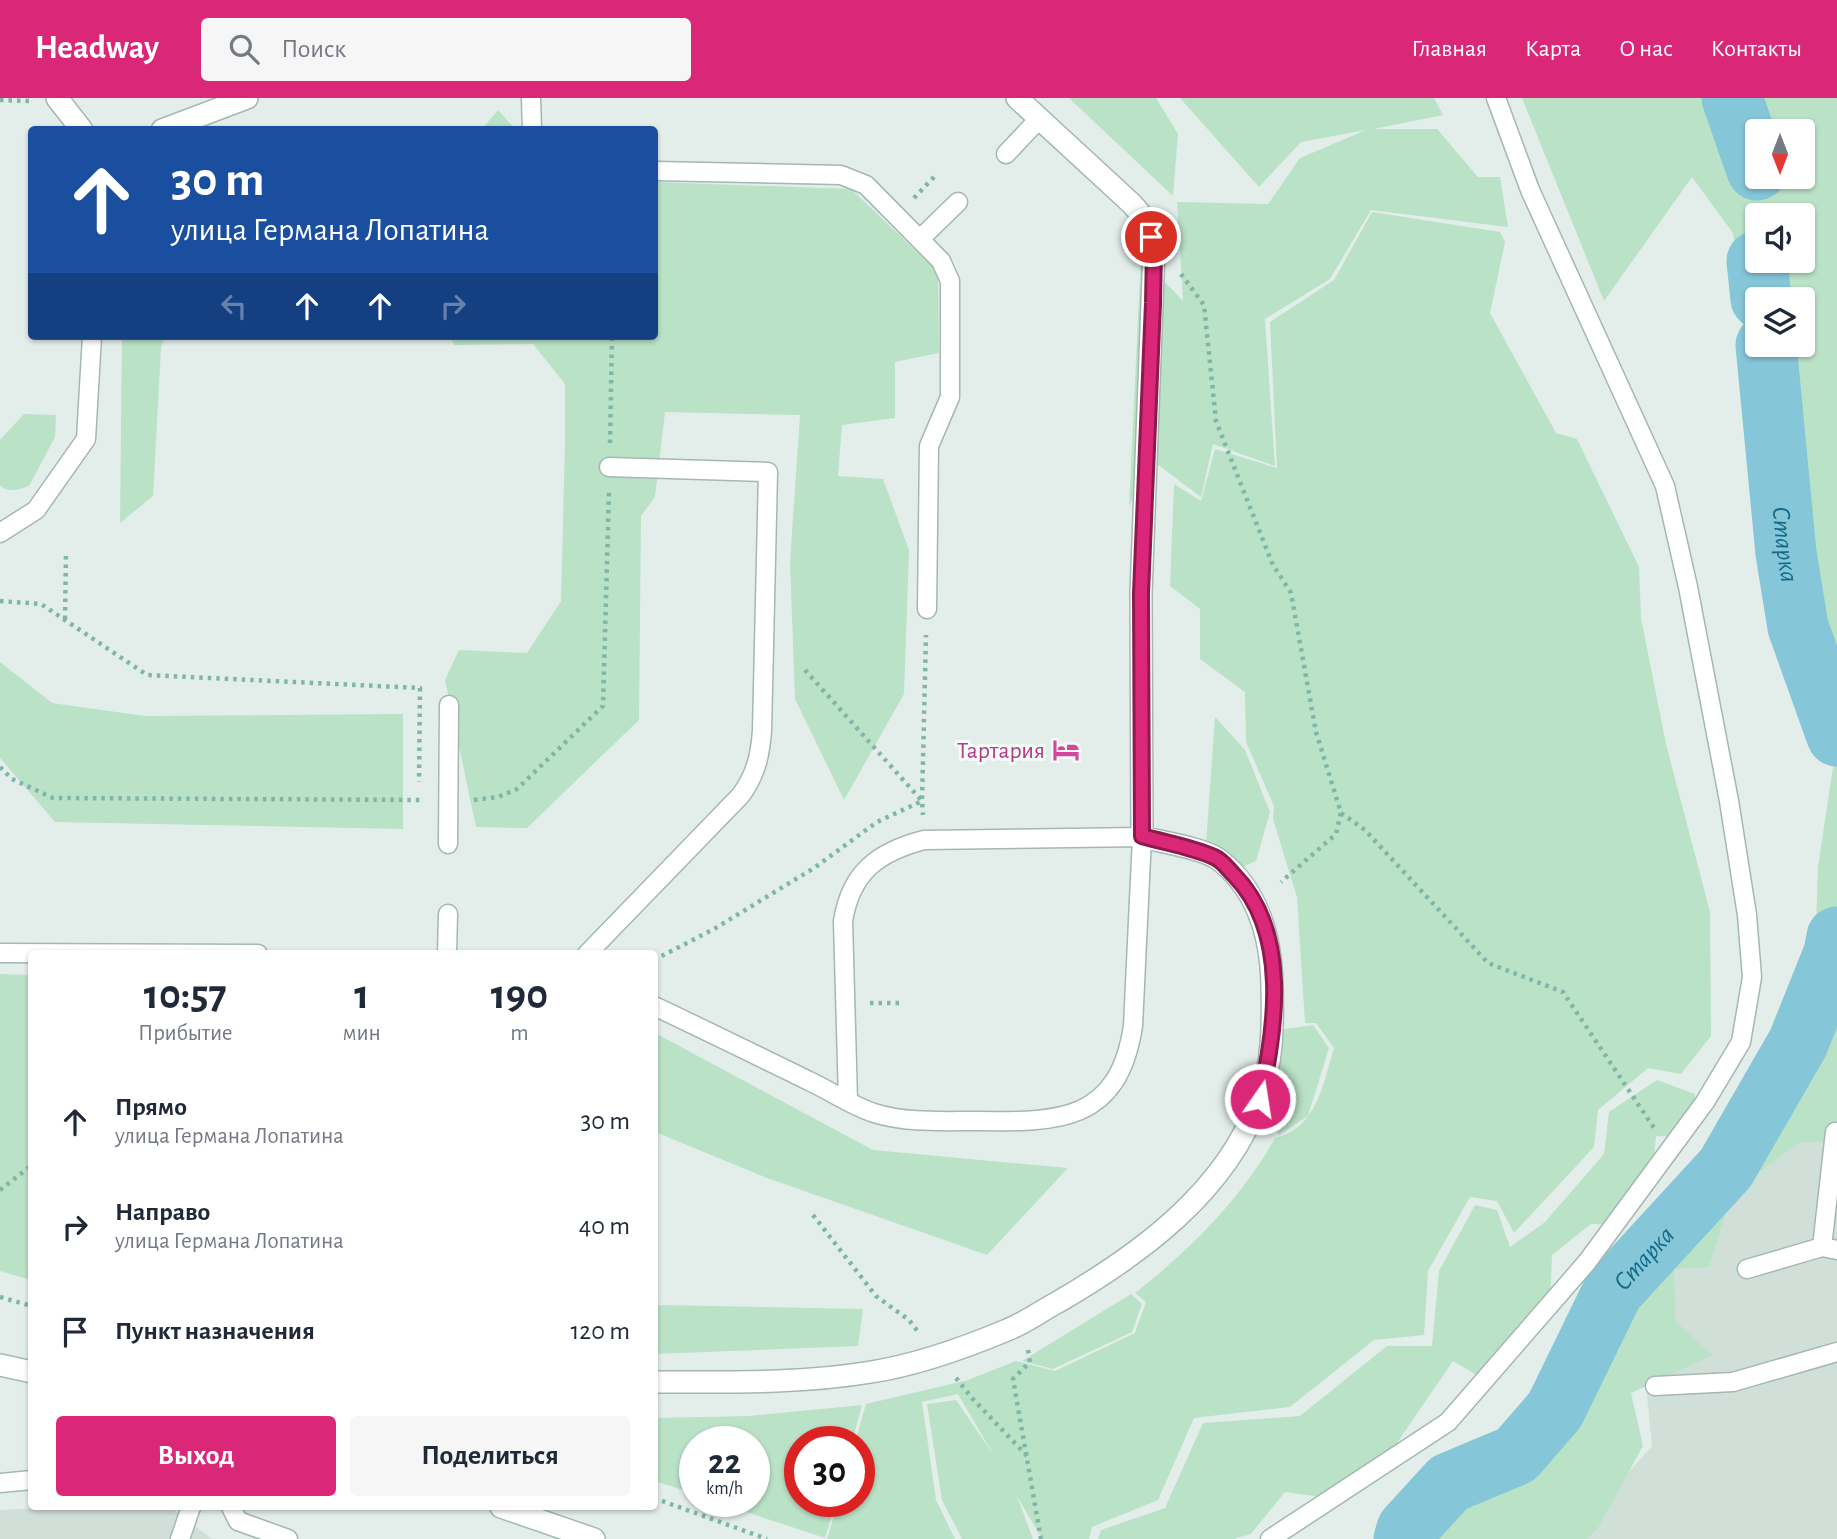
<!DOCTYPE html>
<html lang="ru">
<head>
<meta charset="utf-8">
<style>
	body { margin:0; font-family:"Alegreya Sans",sans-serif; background:#f6f6f7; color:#1f2937; height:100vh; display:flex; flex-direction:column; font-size:26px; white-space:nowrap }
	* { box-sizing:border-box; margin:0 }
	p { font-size:23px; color:#747a83 }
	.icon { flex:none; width:38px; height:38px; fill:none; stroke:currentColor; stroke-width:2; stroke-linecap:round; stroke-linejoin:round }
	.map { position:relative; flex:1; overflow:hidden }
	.panel { position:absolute; left:28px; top:852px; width:630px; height:560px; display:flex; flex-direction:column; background:#fff; border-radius:7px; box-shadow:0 2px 5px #0004 }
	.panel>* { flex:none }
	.banner { position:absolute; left:28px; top:28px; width:630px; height:214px; border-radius:7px; box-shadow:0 2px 5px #0004; background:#1a4fa0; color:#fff; overflow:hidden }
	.needle { width:46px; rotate:180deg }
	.buttons { position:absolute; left:1745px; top:21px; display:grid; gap:14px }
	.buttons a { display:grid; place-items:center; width:70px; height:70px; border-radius:7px; background:#fff; box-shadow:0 2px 5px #0004; font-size:35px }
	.speed { position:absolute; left:679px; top:1328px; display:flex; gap:14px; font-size:35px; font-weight:700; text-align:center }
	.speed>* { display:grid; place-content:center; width:91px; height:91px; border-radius:50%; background:#fff; box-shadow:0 2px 5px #0004; line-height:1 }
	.speed small { font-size:18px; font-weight:400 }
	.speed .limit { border:10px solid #d22; background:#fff; color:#111 }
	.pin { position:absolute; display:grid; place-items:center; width:60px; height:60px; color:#fff; margin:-30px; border:4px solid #fff; border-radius:50%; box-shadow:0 2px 7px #0007 }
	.me { position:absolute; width:77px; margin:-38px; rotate:13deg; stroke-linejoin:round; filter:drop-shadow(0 0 5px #0008) }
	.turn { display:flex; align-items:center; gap:24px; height:147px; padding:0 28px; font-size:32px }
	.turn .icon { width:91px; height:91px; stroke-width:2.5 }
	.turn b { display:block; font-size:49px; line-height:60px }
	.lanes { display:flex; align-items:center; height:66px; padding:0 28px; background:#0003; justify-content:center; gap:35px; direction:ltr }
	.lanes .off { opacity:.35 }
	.eta { display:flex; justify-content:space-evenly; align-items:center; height:119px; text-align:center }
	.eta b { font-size:42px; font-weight:600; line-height:49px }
	.primary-button { display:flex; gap:14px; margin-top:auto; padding:14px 28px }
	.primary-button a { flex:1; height:80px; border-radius:7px; background:#db2777; color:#fff; font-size:28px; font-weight:600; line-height:80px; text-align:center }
	.primary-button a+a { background:#f6f6f7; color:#1f2937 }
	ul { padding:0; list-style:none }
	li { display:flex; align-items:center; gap:21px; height:105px; padding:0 28px }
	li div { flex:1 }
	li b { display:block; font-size:26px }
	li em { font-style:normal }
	header { display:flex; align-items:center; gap:42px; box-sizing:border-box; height:98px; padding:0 35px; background:#db2777; color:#fff }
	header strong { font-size:33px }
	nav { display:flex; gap:38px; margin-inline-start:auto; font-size:24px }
	.search { width:490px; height:63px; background:#f6f6f7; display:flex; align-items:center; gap:18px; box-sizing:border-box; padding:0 24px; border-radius:7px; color:#747a83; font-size:26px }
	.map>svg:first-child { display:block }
</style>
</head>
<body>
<header>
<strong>Headway</strong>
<div class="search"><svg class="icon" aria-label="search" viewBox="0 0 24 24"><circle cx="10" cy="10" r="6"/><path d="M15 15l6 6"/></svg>Поиск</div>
<nav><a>Главная</a><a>Карта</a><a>О нас</a><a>Контакты</a></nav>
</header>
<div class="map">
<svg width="1837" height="1441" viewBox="0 0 1837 1441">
	<rect width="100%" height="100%" fill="#e3eeea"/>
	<g fill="#d1dfd9">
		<polygon points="1837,919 1837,1441 1576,1441 1583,1425 1652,1348 1638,1208"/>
		<polygon points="65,1409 170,1409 212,1441 0,1441 0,1412"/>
	</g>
	<g fill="#bae2c7" fill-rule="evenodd">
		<polygon points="1069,0 1156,0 1178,36 1173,98"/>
		<polygon points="1180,0 1434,0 1443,17 1374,31 1437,31 1478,79 1500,79 1508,129 1371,112 1330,181 1265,221 1275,368 1213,346 1201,399 1153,363 1129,408 1141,159 1183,203 1177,104 1268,106 1300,60 1366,32 1301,44 1259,89"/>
		<path d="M1522 0H1837V1044H1800L1733 1093 1709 1169 1674 1171 1675 1223 1713 1257 1631 1295 1643 1348 1598 1430 1587 1441H1374L1397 1426 1535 1298 1633 1183 1688 1130 1764 980 1803 887 1816 828 1818 769 1833 669 1763 472 1743 200 1733 135 1692 79 1604 203ZM1757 33H1802V79H1757ZM1757 117H1802V163H1757ZM1757 201H1802V247H1757Z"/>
		<polygon points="498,12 515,31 482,31"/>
		<polygon points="655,84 851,91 938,174 939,255 895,264 895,320 842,327 838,378 883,381 909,452 904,596 844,702 795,601 790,464 800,317 665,314 655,399 641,418 639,622 527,730 476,729 445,582 459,552 527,555 561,503 565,345 565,286 533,246 454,247 450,238 654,238"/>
		<path d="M1372 114 1500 134 1505 144 1490 215 1556 335 1577 341 1639 469 1641 520 1666 646 1710 814 1711 938 1681 976 1648 970 1598 1012 1594 1049 1514 1135 1497 1103 1470 1099 1428 1173 1424 1237 1374 1242 1290 1309 1194 1320 1158 1402 1092 1429 1089 1441H1042L1017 1398 1033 1441H962L942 1402 927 1306 956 1302 993 1356 958 1296 922 1304 936 1402 955 1441H827L838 1404H859V1344H855L866 1306 968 1282 1016 1263 1055 1273 1135 1235 1146 1204 1135 1195C1189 1153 1242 1100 1275 1040 1317 1031 1323 985 1334 950L1316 925H1305L1297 799 1273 721 1274 708 1246 644 1245 594 1200 561V511L1170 488 1174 386 1201 403 1215 351 1277 370 1270 224 1334 182Z"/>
		<polygon points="122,238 165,238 161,250 153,398 120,425"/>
		<path d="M24 316 56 317 55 339 29 388C20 391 8 396 0 387V342Z"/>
		<polygon points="0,564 52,605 145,618 403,616 403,731 55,724 0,660"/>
		<polygon points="1215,619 1245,652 1270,714 1256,763 1225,777 1206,746"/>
		<polygon points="0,876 31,877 31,1182 0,1173"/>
		<polygon points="1313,927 1329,950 1308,1018 1279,1037 1264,1007 1279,932"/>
		<polygon points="655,935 873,1052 1068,1070 987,1157 767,1080 655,1034"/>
		<polygon points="1657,982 1695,996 1690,1039 1656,1038 1651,1091 1619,1127 1591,1126 1552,1157 1550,1212 1480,1279 1453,1263 1375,1377 1321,1399 1285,1394 1251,1436 1234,1441 1098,1441 1101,1432 1165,1410 1203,1325 1300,1318 1387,1248 1432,1248 1439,1173 1475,1107 1497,1112 1510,1149 1545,1124 1604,1056 1609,1014"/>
		<polygon points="1131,1196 1142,1206 1132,1234 1053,1271 1022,1263"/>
		<polygon points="654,1207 655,1207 863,1211 858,1248 655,1256"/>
		<polygon points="862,1307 852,1344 800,1344 800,1404 836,1404 825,1440 716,1404 754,1404 754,1344 695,1344 695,1396 655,1383 655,1320 749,1318"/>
	</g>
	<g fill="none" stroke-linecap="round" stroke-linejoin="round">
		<g stroke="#85c6d9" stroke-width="61">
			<polyline points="1732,0 1757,72"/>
			<polyline points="1757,163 1761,201"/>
			<path id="s1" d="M1766 247 1786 455 1798 529 1837 638"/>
			<path id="s2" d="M1404 1441 1407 1431 1449 1385 1516 1357 1555 1312 1613 1193 1726 1070 1798 945 1834 855 1837 839"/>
		</g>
		<g stroke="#a5b7b2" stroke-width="21">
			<g id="lane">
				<polyline points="531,0 532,32"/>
				<polyline points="1006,56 1039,21"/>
				<polyline points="654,73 841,77 866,87 941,163 950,183 950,299 929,348 927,511"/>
				<polyline points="920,141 958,104"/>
				<polyline points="0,435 36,412 86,341 92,238"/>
				<polyline points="448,746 449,607"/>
				<polyline points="0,855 258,856"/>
				<polyline points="447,856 448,816"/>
				<path d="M587 856 741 697C756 676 760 658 762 633L768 374 609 369"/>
				<path d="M654 908C705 932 756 957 807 982 829 992 852 1008 874 1015 906 1025 941 1023 974 1023 1057 1024 1118 1026 1133 928L1142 739 924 742C878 754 851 774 843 823L848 1002"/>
				<polyline points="1835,1034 1822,1149 1837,1152"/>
				<polyline points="1747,1171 1822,1149"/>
				<polyline points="1655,1288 1733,1284 1837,1254"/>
				<polyline points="0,1385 32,1382"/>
				<polyline points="231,1409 238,1423 288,1441"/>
				<polyline points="180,1441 191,1409"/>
				<polyline points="1270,1441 1448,1324 1587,1164 1705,1004 1741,944 1752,879 1747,817 1729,703 1688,489 1665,388 1530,92 1496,0"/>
			</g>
		</g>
		<g stroke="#a5b7b2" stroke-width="24">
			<g id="street">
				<polyline points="57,0 82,32"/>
				<polyline points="162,32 247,0"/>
				<path d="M654 1284C726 1284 800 1286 871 1274 917 1267 964 1250 1007 1232 1025 1225 1041 1213 1058 1204 1139 1157 1226 1094 1259 1002 1273 965 1273 926 1272 887 1271 840 1258 791 1218 761 1203 750 1161 744 1142 739L1141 495 1154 153 1148 125 1132 106 1017 0"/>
			</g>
		</g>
		<g stroke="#a0bbb4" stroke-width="24">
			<g id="secondary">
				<polyline points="0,1267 32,1274"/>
				<polyline points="501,1409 594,1441"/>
			</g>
		</g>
		<g stroke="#80b6a8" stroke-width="4.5" stroke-dasharray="3.5 5" stroke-linecap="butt">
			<polyline points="0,2 30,3"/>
			<polyline points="914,100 934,79"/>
			<polyline points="1181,176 1204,207 1216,323 1272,465 1291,495 1316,634 1341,715 1336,736 1281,784"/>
			<polyline points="610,345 612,238"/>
			<polyline points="0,503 41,506 147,577 420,590 419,684"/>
			<polyline points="65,521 66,455"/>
			<polyline points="805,572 922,703 923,717"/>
			<polyline points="0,669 12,681 53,700 424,702"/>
			<polyline points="474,702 498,699 517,691 603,608 609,393"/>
			<polyline points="1341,715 1365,732 1488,865 1563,894 1654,1030"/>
			<polyline points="654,862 714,831 814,770 877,724 922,703 926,537"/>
			<polyline points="870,905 901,905"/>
			<polyline points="0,1092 32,1067"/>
			<polyline points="813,1117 876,1198 909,1222 919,1235"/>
			<polyline points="0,1199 32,1208"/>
			<polyline points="1028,1252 1030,1264 1013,1281 1041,1441"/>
			<polyline points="956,1280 972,1300 1028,1359"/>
			<polyline points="654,1400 767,1441"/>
		</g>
		<use href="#lane" stroke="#fff" stroke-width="18"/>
		<use href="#street" stroke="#fff" stroke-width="21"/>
		<use href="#secondary" stroke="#fff" stroke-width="21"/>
	</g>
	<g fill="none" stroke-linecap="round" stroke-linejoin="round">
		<g stroke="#8e194d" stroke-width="18">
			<path id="route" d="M1151 139 1154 153 1153 205 1141 495 1142 738C1166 745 1192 749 1214 759 1222 762 1228 771 1234 777 1290 834 1276 931 1260 1001"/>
		</g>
		<use href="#route" stroke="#db2777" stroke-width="12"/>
	</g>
	<defs>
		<g id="hotel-bare" transform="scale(2.1)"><path d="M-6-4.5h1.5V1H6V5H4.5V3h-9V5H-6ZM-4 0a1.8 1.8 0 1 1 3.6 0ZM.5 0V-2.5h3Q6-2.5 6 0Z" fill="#d1479c" stroke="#f4faf8" stroke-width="2.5" paint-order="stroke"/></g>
	</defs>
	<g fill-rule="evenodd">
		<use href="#hotel-bare" x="1066" y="652"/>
	</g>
	<g text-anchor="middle" stroke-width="6" stroke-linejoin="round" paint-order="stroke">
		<g font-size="24" fill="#b23c85" stroke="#f4faf8" text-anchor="end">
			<text x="1045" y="660">Тартария</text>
		</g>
		<g font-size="26" font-style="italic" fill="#136a86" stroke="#f4faf8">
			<text dy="9" stroke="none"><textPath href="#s1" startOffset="200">Старка</textPath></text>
			<text dy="9" stroke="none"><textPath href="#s2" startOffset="382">Старка</textPath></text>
		</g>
	</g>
</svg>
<div class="buttons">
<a><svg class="needle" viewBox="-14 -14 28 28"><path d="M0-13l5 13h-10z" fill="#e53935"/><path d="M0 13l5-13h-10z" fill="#747a83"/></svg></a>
<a><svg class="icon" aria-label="sound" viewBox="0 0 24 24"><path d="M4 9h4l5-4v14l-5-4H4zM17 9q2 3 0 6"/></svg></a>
<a><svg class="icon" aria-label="layers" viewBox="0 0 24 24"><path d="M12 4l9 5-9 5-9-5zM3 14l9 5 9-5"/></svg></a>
</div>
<div class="speed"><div>22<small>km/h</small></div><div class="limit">30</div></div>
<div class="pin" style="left:1151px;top:139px;background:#d93025"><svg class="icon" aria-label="arrive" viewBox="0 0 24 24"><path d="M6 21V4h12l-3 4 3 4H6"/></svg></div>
<svg class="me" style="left:1260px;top:1001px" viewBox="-20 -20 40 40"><circle r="17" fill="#db2777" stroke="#fff" stroke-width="3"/><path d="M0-11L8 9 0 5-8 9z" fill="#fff"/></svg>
<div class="banner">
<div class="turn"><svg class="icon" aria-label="ahead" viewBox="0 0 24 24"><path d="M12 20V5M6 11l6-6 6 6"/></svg><div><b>30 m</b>улица Германа Лопатина</div></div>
<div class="lanes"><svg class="icon off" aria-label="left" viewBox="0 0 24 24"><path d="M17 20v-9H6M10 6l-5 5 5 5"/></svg><svg class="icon" aria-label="ahead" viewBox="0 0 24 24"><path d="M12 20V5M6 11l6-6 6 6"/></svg><svg class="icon" aria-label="ahead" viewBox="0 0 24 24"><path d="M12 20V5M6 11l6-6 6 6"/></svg><svg class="icon off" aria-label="right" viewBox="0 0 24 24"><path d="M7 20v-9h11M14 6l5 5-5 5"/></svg></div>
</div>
<section class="panel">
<div class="eta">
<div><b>10:57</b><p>Прибытие</p></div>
<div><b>1</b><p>мин</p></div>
<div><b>190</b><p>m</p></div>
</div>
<ul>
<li><svg class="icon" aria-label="ahead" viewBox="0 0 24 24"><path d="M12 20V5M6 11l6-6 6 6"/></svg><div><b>Прямо</b><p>улица Германа Лопатина</p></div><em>30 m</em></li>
<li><svg class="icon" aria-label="right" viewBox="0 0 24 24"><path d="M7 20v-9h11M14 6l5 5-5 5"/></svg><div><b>Направо</b><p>улица Германа Лопатина</p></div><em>40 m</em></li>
<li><svg class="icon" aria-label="arrive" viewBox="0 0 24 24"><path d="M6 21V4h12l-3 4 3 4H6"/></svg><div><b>Пункт назначения</b></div><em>120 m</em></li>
</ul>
<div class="primary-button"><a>Выход</a><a>Поделиться</a></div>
</section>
</div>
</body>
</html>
